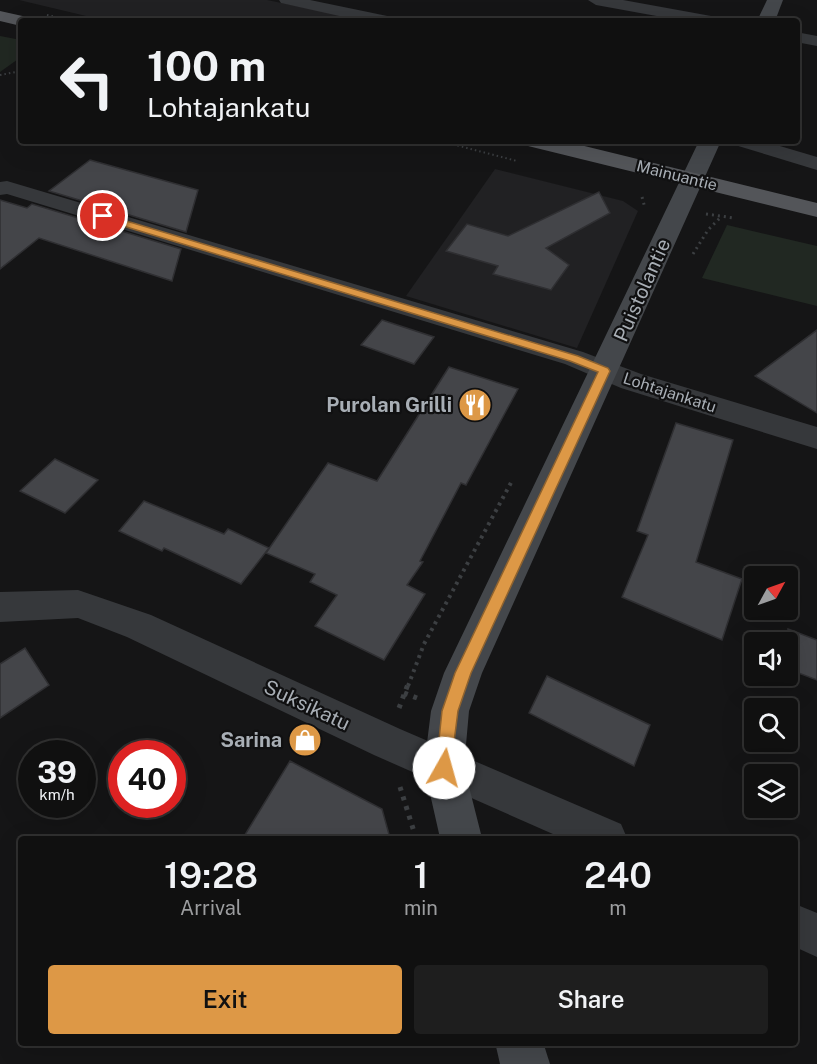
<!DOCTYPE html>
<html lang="en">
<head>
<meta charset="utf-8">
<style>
	body { margin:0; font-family:"Public Sans",sans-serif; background:#1e1e1e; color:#f1f3f6; height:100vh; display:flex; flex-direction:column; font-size:22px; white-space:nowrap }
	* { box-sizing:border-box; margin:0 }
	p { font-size:20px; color:#9c9d9f }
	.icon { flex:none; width:33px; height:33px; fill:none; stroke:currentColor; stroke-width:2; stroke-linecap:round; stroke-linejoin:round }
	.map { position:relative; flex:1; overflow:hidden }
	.details { position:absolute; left:18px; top:836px; width:780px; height:210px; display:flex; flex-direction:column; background:#101010; border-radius:6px; box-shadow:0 6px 24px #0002,0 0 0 2px #303030 }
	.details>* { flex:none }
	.banner { position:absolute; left:18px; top:18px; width:782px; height:126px; border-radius:6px; box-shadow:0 6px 24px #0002,0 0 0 2px #303030; background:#101010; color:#f1f3f6; overflow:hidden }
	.needle { width:39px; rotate:50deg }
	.buttons { position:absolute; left:744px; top:566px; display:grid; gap:12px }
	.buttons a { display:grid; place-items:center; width:54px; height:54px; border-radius:6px; background:#101010; box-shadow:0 6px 24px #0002,0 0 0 2px #303030; font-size:30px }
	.speed { position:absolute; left:18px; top:740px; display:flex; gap:12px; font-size:30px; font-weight:700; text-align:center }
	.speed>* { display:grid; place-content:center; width:78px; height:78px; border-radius:50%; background:#101010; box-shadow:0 6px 24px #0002,0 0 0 2px #303030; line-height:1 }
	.speed small { font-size:15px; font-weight:400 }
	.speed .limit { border:9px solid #d22; background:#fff; color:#111 }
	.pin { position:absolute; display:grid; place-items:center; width:51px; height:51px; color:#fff; margin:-26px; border:3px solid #fff; border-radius:50%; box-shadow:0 2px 6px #0007 }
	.me { position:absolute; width:66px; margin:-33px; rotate:7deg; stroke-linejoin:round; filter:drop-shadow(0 0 4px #0008) }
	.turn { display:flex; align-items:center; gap:21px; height:126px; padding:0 30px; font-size:27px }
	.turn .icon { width:78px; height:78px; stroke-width:2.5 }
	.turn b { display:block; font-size:42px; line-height:51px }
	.eta { display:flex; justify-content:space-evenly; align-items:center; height:102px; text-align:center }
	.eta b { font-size:36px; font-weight:600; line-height:42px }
	.button { display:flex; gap:12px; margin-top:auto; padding:12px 30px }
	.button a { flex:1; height:69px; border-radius:6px; background:#dd9846; color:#111; font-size:24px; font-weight:600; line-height:69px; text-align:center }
	.button a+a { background:#1e1e1e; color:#f1f3f6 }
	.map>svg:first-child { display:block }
</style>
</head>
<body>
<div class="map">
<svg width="817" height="1064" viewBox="0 0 817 1064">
	<rect width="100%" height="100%" fill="#151516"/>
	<g fill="#212123">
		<polygon points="19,0 267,0 370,21 107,21"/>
		<polygon points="495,169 623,201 638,211 577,348 406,296"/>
	</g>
	<g fill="#212822">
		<polygon points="0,36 21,40 21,57 0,72"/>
		<polygon points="727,225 817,246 817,306 702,278"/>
	</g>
	<g fill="#444549" stroke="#2f2f32" stroke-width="1.5">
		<polygon points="90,160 198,190 186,232 49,191"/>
		<polygon points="599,192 610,213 546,248 569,265 551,290 493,274 498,266 446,251 467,224 508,236"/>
		<polygon points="0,200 27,208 32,204 181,249 172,281 39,238 0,269"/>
		<polygon points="382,320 434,337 414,364 361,345"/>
		<polygon points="817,330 817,413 755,376"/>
		<polygon points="449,367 518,389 466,485 461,483 420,561 423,562 407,585 425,594 384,660 315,626 337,595 310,582 315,574 266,553 328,463 377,481"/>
		<polygon points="676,423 733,440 696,562 742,579 722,640 622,597 648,535 637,531"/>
		<polygon points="55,459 98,480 65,513 20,491"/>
		<polygon points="144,501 224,534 228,529 269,548 241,584 164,548 162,551 119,531"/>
		<polygon points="788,629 817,640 817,680 788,669"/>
		<polygon points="25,648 49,685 0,718 0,664"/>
		<polygon points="547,676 650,725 634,766 529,713"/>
		<polygon points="290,761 382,809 390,838 243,838"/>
	</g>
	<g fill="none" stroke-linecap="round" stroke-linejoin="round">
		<g stroke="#3c3f42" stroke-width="2" stroke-dasharray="1.5 3" stroke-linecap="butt">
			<polyline points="47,15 74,21"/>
			<polyline points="0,75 21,71"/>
			<polyline points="440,141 517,161"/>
		</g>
		<g stroke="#3c3f42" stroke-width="3" stroke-dasharray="2 4" stroke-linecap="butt">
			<polyline points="642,197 645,208"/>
			<polyline points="706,214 734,218"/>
			<polyline points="693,254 708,230 721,217"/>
		</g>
		<polyline stroke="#3c3f42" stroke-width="4" stroke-dasharray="3 4.5" stroke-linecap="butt" points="408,686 424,644 513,479"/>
		<g stroke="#3c3f42" stroke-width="5" stroke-dasharray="4 6" stroke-linecap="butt">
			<polyline points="404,693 417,698"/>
			<polyline points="399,708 408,684"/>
			<polyline points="400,787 416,838"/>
		</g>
		<g fill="#36383b" fill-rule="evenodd">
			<polygon points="279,0 310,0 392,17 394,21 362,21 281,3"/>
			<polygon points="588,0 623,0 711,16 719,21 684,21 596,5"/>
			<polygon points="796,32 817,36 817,46 796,42"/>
			<polygon points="732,141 763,141 817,157 817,170 735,145"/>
			<polygon points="7,181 583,352 641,374 817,427 817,449 621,388 565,364 7,194 0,195 0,182"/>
			<polygon points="78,590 151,615 400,729 621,824 627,838 562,838 374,755 127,637 78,618 0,622 0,592"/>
			<polygon points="795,904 817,913 817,957 795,947"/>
		</g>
		<g fill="#44474b" fill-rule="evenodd">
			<polygon points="767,0 783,0 775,21 757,21"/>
			<polygon points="699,141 721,141 482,673 469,711 464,767 482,838 440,838 424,767 431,711 444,673"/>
			<polygon points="495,1042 543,1042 550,1064 500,1064"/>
		</g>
		<g fill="#535559" fill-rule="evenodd">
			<polygon points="0,11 27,17 30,21 21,21 21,26 0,21"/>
			<polygon points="525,141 564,141 817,203 817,217 528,146"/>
		</g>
	</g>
	<polygon fill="#dd9846" stroke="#90632e" stroke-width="1.5" points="103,214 578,356 608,368 610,371 471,673 458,711 450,773 444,776 438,773 436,768 442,711 455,673 598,372 570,361 100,219 98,216"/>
	<defs>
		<g id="restaurant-disc" transform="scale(1.725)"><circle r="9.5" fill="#dd9846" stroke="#101011"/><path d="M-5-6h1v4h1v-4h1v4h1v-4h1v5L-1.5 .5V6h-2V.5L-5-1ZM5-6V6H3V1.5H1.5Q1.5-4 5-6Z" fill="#fff"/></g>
		<g id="shop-disc" transform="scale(1.725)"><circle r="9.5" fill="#dd9846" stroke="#101011"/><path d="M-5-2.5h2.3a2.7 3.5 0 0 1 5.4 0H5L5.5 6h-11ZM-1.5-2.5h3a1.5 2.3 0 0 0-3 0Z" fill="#fff"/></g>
	</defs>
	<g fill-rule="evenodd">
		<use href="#restaurant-disc" x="475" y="405"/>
		<use href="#shop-disc" x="305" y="740"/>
	</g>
	<g text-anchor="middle" stroke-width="4.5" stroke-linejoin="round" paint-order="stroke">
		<g font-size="16" fill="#a8aeb5" stroke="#101011">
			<text transform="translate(677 175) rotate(14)" y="6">Mainuantie</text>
			<text transform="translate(670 392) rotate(18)" y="6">Lohtajankatu</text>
		</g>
		<g font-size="20" fill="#a8aeb5" stroke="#101011">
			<text transform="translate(642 290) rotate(-66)" y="7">Puistolantie</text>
			<text transform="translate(307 705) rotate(25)" y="7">Suksikatu</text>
		</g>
		<g font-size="20" font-weight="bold" fill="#a8aeb5" stroke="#101011" text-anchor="end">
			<text x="452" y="412">Purolan Grilli</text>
			<text x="282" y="747">Sarina</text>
		</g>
	</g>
</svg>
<div class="buttons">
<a><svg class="needle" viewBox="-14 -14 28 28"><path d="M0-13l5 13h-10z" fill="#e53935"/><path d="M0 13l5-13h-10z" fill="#9c9d9f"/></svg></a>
<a><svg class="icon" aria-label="sound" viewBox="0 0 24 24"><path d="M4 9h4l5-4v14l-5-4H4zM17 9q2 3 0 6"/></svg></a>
<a><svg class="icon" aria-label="search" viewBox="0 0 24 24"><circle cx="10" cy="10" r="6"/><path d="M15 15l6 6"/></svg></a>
<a><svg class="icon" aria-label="layers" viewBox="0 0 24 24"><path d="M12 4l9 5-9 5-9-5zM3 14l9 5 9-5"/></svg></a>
</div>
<div class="speed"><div>39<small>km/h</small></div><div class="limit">40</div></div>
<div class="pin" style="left:103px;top:216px;background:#d93025"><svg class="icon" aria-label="arrive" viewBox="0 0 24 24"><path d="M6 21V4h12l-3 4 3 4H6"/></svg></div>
<svg class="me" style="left:444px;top:768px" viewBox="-20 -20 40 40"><circle r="19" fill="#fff"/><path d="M0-13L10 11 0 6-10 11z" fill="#dd9846"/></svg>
<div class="banner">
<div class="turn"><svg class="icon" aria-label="left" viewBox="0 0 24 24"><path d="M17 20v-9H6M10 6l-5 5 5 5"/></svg><div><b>100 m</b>Lohtajankatu</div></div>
</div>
<section class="details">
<div class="eta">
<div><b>19:28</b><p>Arrival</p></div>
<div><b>1</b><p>min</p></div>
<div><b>240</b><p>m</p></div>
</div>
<div class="button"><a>Exit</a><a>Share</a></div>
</section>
</div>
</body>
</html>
